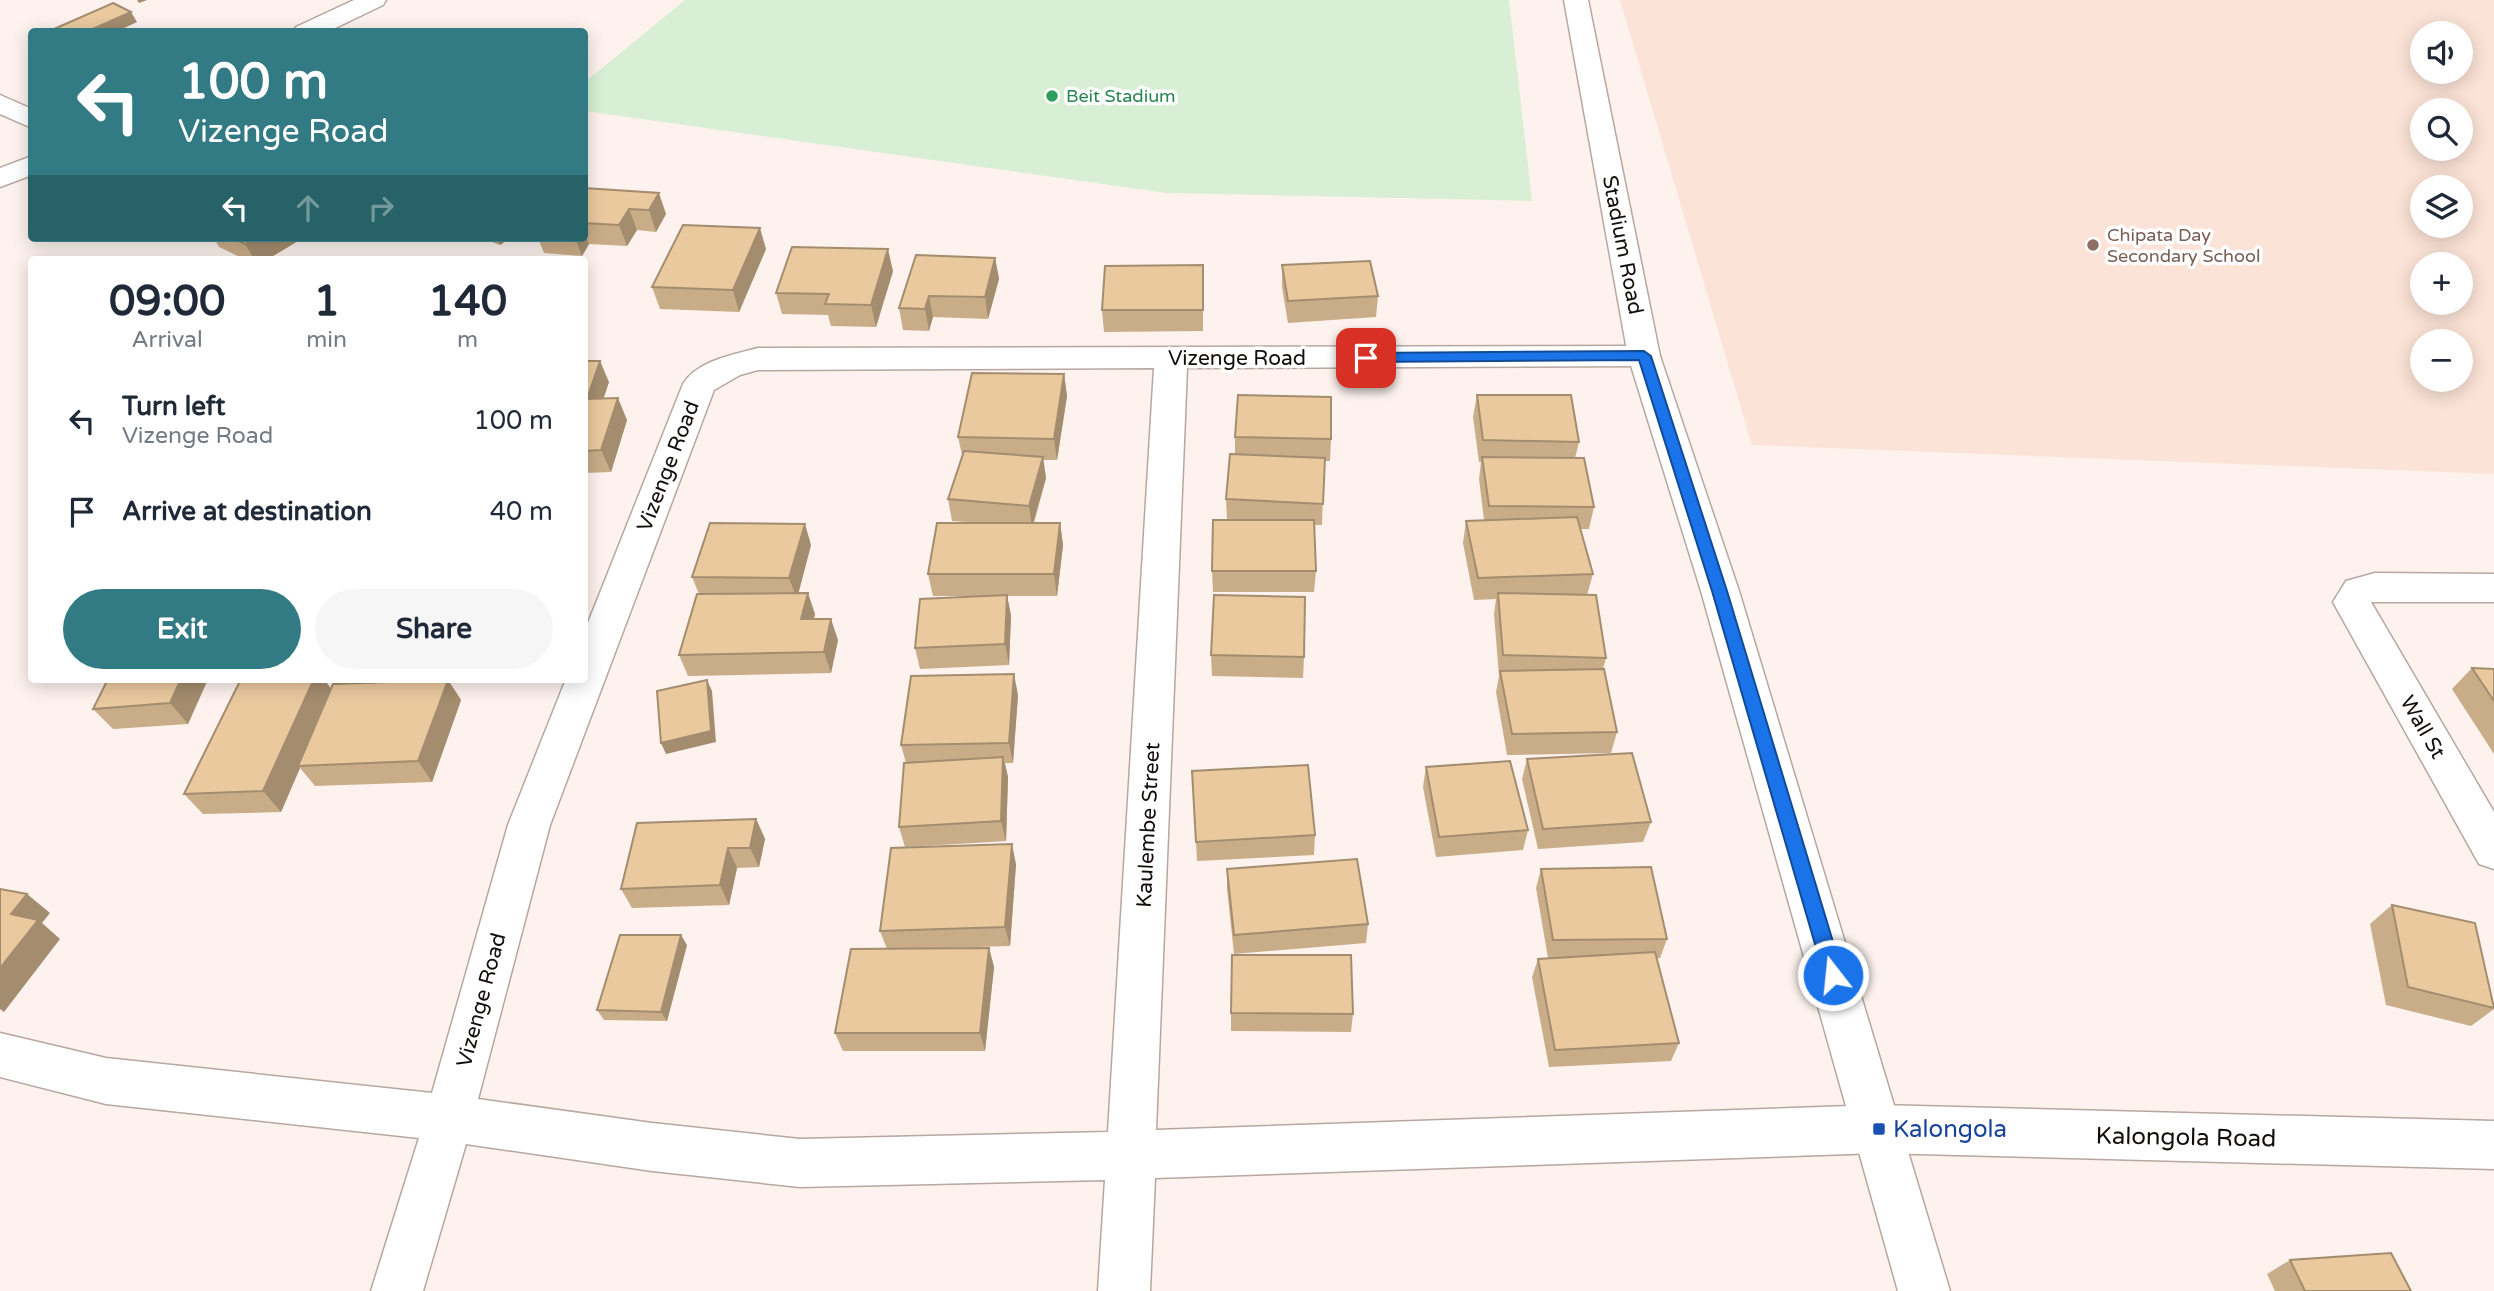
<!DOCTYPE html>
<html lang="en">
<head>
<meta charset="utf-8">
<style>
	body { margin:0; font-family:"Varela Round",sans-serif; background:#f6f6f7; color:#1f2937; height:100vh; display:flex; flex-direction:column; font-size:26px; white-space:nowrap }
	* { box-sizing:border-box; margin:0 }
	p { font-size:23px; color:#747a83 }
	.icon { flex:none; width:38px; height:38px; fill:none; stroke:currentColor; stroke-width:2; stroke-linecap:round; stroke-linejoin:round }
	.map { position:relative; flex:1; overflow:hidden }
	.details { position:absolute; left:28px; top:256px; width:560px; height:427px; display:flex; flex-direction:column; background:#fff; border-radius:7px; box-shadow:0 4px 18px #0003 }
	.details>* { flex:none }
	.guide { position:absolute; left:28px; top:28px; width:560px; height:214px; border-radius:7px; box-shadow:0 4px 18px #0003; background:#337b84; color:#fff; overflow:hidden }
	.controls { position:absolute; left:2410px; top:21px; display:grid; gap:14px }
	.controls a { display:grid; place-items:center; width:63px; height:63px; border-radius:50%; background:#fff; box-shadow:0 4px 18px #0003; font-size:35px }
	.pin { position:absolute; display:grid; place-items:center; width:60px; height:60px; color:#fff; margin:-30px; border-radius:14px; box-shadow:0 4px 10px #0006 }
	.me { position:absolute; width:77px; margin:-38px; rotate:344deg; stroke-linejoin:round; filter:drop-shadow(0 0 5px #0008) }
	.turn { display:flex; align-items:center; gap:24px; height:147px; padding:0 35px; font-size:32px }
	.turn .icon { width:91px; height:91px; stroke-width:2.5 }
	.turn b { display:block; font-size:49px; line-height:60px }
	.lanes { display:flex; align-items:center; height:66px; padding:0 35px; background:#0003; justify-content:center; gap:35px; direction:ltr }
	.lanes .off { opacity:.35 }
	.eta { display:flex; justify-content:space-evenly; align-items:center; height:119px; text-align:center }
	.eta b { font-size:42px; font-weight:700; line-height:49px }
	.cta { display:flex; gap:14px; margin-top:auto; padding:14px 35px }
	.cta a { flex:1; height:80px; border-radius:42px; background:#337b84; color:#fff; font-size:28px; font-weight:700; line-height:80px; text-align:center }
	.cta a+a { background:#f6f6f7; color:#1f2937 }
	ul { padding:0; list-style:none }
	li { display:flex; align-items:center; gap:21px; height:91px; padding:0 35px }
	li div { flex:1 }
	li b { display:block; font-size:26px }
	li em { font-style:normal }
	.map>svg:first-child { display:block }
</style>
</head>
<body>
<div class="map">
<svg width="2494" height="1291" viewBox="0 0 2494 1291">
	<rect width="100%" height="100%" fill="#fdf2ed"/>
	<path fill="#fce3d7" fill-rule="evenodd" d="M1620 0H2494V474L1752 445ZM2422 33H2460V72H2422ZM2422 110H2460V149H2422ZM2422 187H2460V226H2422ZM2422 264H2460V303H2422ZM2422 341H2460V380H2422Z"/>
	<polygon fill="#d8efd5" points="685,0 1509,0 1532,201 1166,193 585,111 585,82"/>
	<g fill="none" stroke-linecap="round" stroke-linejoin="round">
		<g stroke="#b7a7a0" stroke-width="3">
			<g id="minor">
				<polygon points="0,95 32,109 32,128 0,114"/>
				<path d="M1644 346 1655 349 1660 356 1655 363 1644 366 1187 368 1156 1130 1879 1105 2494 1121V1169L1879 1153 1155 1178 1150 1291H1098L1105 1180 800 1187 652 1171 466 1144 423 1291H371L419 1138 106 1104 0 1077V1033L106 1058 432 1093 508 825 566 679H584V633L683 384C698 360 733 355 758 348ZM1154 368 1108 1132 800 1139 652 1123 478 1099 550 825 714 390 740 375 758 370Z"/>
				<polygon points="2375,573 2494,574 2494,602 2371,602 2494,812 2494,869 2479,864 2333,602 2346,581"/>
			</g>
		</g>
		<g stroke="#b7a7a0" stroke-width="3">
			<g id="tertiary">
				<polygon points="354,0 386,0 383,5 327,32 293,32 296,27"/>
				<polygon points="1564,0 1588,0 1660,356 1739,591 1950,1291 1898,1291 1701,591 1628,356"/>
				<polygon points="32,156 32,175 0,187 0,168"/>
			</g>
		</g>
		<use href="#minor" fill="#fff" fill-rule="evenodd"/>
		<use href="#tertiary" fill="#fff" fill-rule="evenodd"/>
	</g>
	<g fill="#c9ad89">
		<polygon points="584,188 666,214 656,232 637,230 627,246 589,244 582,256 544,253 538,238 584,238"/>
		<polygon points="214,238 303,238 268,259 244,259 219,247"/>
		<polygon points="480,238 510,238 500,245"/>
		<polygon points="766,249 739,312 660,309 652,287"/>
		<polygon points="995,258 999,279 988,319 933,317 929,331 903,330 899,308"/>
		<polygon points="1282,265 1378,296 1376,317 1288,323 1282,287"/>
		<polygon points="893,271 876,327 831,326 828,315 782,314 776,293"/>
		<polygon points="1203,286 1203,331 1104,332 1102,310"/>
		<polygon points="584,361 609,382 603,399 627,420 611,472 584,473"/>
		<polygon points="1064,374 1067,396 1057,460 1043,460 1046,478 1034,523 1060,523 1063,545 1057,596 1007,596 1011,616 1009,665 920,669 915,648 986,596 933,596 928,574 981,523 952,521 948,499 962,455 958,437"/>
		<polygon points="1477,395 1579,442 1575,458 1594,507 1589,529 1580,529 1593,574 1587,595 1606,658 1603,669 1617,732 1611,753 1507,755 1496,692 1499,676 1494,614 1496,599 1474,600 1463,543 1466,521 1484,520 1479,479 1481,462 1479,462 1473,417"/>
		<polygon points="1235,437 1331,439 1330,461 1324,461 1322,525 1314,525 1316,571 1314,592 1213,592 1212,571 1227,520 1226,499 1235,454"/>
		<polygon points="811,545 798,593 815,614 814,619 838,640 831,673 688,676 679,655 699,594 692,577"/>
		<polygon points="1211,655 1304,657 1303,678 1212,676"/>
		<polygon points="2472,668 2494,669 2494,754 2452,689"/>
		<polygon points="108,679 208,679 188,724 113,729 93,709"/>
		<polygon points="324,679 331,689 448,680 461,700 432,782 315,786 300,768 281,812 203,814 184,794"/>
		<polygon points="1018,695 1013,763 1005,763 1008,777 1006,841 907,847 1016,864 1010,946 912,949 989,948 994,967 985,1051 843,1051 835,1033 887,949 880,931 905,847 899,827 906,763 901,745"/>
		<polygon points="1527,759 1651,822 1643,842 1538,849 1522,779"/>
		<polygon points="1426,767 1528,830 1523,850 1436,857 1423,787"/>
		<polygon points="1192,771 1315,835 1314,855 1197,861"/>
		<polygon points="756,819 765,839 759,867 737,868 729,905 632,908 621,889"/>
		<polygon points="1227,869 1368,924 1366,943 1234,954 1227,889"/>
		<polygon points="1541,869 1667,939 1660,958 1657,958 1679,1043 1671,1061 1549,1067 1532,977 1538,959 1548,958 1536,888"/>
		<polygon points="2392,905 2494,1008 2494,1009 2471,1026 2386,1005 2370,924"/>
		<polygon points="687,945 667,1021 604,1020 597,1010"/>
		<polygon points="1231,1013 1353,1014 1351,1032 1231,1031"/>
		<polygon points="2290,1260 2411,1291 2275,1291 2267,1274"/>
	</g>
	<g fill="#a48d6f">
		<polygon points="137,0 147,0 139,3"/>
		<polygon points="131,12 137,22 116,32 86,32"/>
		<polygon points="659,193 666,214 656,232 649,210"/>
		<polygon points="629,209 637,230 627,246 619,225"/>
		<polygon points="760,228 766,249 739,312 733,290"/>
		<polygon points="584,232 589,244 582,256 575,238 584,238"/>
		<polygon points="255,238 303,238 268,259 254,259 245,244"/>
		<polygon points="497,238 510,238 500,245"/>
		<polygon points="888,249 893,271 876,327 871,305"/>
		<polygon points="995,258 999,279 988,319 985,297"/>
		<polygon points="929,296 933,317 929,331 925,309"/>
		<polygon points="600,361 609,382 596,421 587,399"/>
		<polygon points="1064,374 1067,396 1057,460 1054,439"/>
		<polygon points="618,398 627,420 611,472 601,450"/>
		<polygon points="1043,457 1046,478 1032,527 1029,506"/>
		<polygon points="1060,523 1063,545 1057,596 1054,574"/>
		<polygon points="805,524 811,545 797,599 789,578"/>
		<polygon points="808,593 815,614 808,640 801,619"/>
		<polygon points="1007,595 1011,616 1009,665 1005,644"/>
		<polygon points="831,619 838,640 831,673 824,652"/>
		<polygon points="1014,674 1018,695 1013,763 1009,743"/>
		<polygon points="181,679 208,679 188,724 170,703"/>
		<polygon points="314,679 324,679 333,692 298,766 300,768 281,812 263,791"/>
		<polygon points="448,680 461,700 432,782 418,761"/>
		<polygon points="707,680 712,691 716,742 666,754 661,743"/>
		<polygon points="1003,757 1008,777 1006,841 1001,821"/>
		<polygon points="756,819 765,839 759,867 750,848"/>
		<polygon points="1012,844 1016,864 1010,946 1005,927"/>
		<polygon points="728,848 737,868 729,905 720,885"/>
		<polygon points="27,894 50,913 42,923 60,939 4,1012 0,1009 0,968 11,914"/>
		<polygon points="681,935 687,945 667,1021 661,1012"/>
		<polygon points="989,948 994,967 985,1051 980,1033"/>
	</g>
	<g fill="#eac99f" stroke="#a48d6f" stroke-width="2">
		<polygon points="113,3 131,12 86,32 58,32 54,29"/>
		<polygon points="584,188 659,193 649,210 629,209 619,225 584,223"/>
		<polygon points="683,225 760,228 733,290 652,287"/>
		<polygon points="232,238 255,238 245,244"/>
		<polygon points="792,247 888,249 871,305 825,304 829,294 776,293"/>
		<polygon points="916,255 995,258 985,297 929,296 925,309 899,308"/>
		<polygon points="1370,261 1378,296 1288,301 1282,265"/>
		<polygon points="1203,265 1203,310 1102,310 1105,266"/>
		<polygon points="584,361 600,361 587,399 618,398 601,450 584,451"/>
		<polygon points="972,373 1064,374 1054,439 958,437"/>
		<polygon points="1238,395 1331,397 1331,439 1235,437"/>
		<polygon points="1477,395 1571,395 1579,442 1483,440"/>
		<polygon points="964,451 1043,457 1029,506 948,499"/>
		<polygon points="1230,454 1325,458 1323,504 1226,499"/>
		<polygon points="1482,457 1584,458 1594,507 1489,506"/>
		<polygon points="1577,517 1593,574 1478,578 1466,521"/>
		<polygon points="1213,520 1314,520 1316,571 1212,571"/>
		<polygon points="710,523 805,524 789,578 692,577"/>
		<polygon points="937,523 1060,523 1054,574 928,574"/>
		<polygon points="808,593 801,619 831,619 824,652 679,655 697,594"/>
		<polygon points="1498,593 1596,595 1606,658 1503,655"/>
		<polygon points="1007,595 1005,644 915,648 920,599"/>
		<polygon points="1214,595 1305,597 1304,657 1211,655"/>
		<polygon points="2472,668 2494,669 2494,701"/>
		<polygon points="1604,669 1617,732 1512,734 1500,671"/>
		<polygon points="1014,674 1009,743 901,745 911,676"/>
		<polygon points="108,679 181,679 170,703 93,709"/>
		<polygon points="241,679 314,679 263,791 184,794"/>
		<polygon points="448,680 418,761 298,766 333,684"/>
		<polygon points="707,680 711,731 661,743 657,691"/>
		<polygon points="1632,753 1651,822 1543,829 1527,759"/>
		<polygon points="1003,757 1001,821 899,827 904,763"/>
		<polygon points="1510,761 1528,830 1439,837 1426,767"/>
		<polygon points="1308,765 1315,835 1196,842 1192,771"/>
		<polygon points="756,819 750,848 728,848 720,885 621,889 637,823"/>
		<polygon points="1012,844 1005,927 880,931 891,848"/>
		<polygon points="1357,859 1368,924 1234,935 1227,869"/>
		<polygon points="1651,867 1667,939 1553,940 1541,869"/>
		<polygon points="0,889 27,894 11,914 38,920 0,968"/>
		<polygon points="2392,905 2475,923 2494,1008 2408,987"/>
		<polygon points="620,935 681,935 661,1012 597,1010"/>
		<polygon points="989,948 980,1033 835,1033 851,949"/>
		<polygon points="1655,952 1679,1043 1555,1050 1538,959"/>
		<polygon points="1232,955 1351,955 1353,1014 1231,1013"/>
		<polygon points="2391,1253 2411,1291 2305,1291 2290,1260"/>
	</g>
	<polygon fill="#1a73e8" stroke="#114b97" stroke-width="2" points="1644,351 1651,356 1727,591 1843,975 1840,981 1833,984 1827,981 1824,975 1712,591 1639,360 1366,362 1359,358 1366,353"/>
	<circle fill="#2e9e5b" stroke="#fff" stroke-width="2.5" cx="1052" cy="96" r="7"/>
	<circle fill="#8d6e63" stroke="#fff" stroke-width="2.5" cx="2093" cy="245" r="7"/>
	<rect fill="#1a4fb4" stroke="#fff" stroke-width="2.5" x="1872" y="1122" width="14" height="14" rx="3.5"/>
	<g text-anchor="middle" stroke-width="7" stroke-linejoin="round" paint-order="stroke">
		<g font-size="18" fill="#27864d" stroke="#fff" text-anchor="start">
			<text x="1066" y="102">Beit Stadium</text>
		</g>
		<g font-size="18" fill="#785e54" stroke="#fff" text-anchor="start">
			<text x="2107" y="241">Chipata Day<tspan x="2107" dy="21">Secondary School</tspan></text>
		</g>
		<g font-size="21" fill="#120d0a" stroke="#fff">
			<text transform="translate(1623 245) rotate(79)" y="7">Stadium Road</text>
			<text x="1237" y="365">Vizenge Road</text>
			<text transform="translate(668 466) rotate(-69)" y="7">Vizenge Road</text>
			<text transform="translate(2423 727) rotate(60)" y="7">Wall St</text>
			<text transform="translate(1148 825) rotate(-87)" y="7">Kaulembe Street</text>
			<text transform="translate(481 1000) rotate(-75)" y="7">Vizenge Road</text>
		</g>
		<g font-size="24" fill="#164399" stroke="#fff" text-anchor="start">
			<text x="1893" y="1137">Kalongola</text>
		</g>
		<g font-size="24" fill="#120d0a" stroke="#fff">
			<text transform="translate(2186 1137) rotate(1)" y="8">Kalongola Road</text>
		</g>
	</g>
</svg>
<div class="controls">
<a><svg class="icon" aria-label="sound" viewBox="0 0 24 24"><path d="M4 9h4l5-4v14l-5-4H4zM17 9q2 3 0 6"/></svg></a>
<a><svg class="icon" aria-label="search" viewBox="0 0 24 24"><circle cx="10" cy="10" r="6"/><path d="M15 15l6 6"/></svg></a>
<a><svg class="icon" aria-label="layers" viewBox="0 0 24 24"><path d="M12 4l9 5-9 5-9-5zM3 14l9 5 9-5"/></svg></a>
<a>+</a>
<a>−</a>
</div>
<div class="pin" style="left:1366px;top:358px;background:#d93025"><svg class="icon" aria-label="arrive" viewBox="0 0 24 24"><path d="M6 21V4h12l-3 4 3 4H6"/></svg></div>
<svg class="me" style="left:1833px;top:975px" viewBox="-20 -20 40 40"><circle r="17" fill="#1a73e8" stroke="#fff" stroke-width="3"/><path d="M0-11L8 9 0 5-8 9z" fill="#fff"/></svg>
<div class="guide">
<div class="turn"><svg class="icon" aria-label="left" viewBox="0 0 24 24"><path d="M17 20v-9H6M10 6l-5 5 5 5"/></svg><div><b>100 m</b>Vizenge Road</div></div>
<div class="lanes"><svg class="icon" aria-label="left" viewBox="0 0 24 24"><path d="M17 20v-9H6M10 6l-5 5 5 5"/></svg><svg class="icon off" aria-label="ahead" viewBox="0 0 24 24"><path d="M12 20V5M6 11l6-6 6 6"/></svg><svg class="icon off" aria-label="right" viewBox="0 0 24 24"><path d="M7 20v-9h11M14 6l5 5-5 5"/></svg></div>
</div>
<section class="details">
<div class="eta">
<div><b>09:00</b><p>Arrival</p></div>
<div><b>1</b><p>min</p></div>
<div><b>140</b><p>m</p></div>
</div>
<ul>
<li><svg class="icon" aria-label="left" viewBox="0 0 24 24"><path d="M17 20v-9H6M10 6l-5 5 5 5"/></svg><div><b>Turn left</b><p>Vizenge Road</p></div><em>100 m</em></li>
<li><svg class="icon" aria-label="arrive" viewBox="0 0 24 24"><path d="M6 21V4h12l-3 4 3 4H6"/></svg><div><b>Arrive at destination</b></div><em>40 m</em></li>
</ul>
<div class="cta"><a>Exit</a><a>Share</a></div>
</section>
</div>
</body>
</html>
